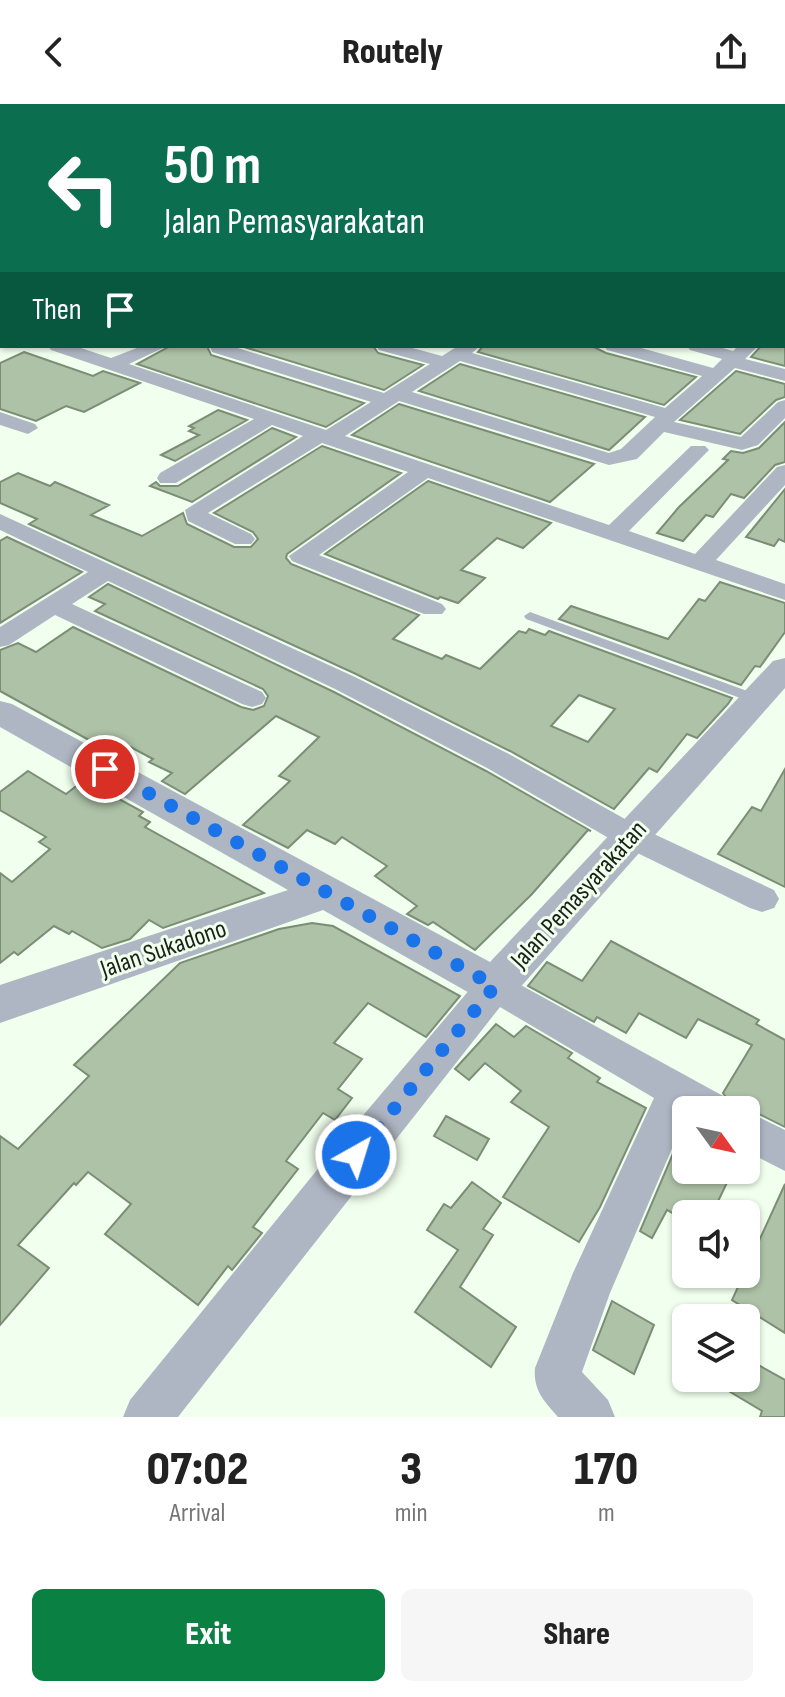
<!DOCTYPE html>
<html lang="en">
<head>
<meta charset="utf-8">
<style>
	body { margin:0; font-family:"Sofia Sans Condensed",sans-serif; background:#f6f6f6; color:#222; height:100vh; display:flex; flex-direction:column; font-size:30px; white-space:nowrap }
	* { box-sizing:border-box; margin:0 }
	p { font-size:26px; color:#767676 }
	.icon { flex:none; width:44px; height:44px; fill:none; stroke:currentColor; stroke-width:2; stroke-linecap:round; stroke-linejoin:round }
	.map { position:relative; height:1313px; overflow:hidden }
	.side { display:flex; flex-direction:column; background:#fff; flex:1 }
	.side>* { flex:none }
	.banner { position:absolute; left:0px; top:0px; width:786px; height:244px; box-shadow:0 2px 6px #0004; background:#0b6e4f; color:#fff; overflow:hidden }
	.needle { width:52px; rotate:123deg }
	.fabs { position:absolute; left:672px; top:992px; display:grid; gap:16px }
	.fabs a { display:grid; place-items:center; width:88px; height:88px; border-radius:12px; background:#fff; box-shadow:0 2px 6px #0004; font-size:40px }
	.pin { position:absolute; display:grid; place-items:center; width:68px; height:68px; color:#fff; margin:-34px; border:4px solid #fff; border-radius:50%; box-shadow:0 2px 8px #0007 }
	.me { position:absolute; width:88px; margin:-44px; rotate:39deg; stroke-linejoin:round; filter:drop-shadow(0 0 6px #0008) }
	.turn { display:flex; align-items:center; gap:28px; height:168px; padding:0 32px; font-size:36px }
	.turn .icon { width:104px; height:104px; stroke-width:2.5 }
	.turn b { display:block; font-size:56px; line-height:68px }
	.then { display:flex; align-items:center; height:76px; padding:0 32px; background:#0003; gap:16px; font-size:30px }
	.eta { display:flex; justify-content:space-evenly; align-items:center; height:136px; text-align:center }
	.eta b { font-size:48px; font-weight:800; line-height:56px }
	.button { display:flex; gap:16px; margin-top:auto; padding:16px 32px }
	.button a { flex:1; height:92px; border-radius:12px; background:#0b8043; color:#fff; font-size:32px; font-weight:800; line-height:92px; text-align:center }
	.button a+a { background:#f6f6f6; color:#222 }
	header { display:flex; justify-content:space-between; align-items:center; height:104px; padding:0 32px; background:#fff; font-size:36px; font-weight:800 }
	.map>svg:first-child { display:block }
</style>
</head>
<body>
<header><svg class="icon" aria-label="back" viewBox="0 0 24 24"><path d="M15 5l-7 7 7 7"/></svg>Routely<svg class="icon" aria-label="share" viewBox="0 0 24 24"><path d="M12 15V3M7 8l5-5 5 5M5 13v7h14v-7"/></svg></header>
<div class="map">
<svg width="785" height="1313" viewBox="0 0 785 1313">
	<rect width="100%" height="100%" fill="#f1ffee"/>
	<g fill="#adc2a7" stroke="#7a8e75" stroke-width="2" fill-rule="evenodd">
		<polygon points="170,242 207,242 211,251 364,299 326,323 137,260"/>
		<polygon points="241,242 373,242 378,249 423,261 384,286"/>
		<polygon points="483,242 592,242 606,249 696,273 664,301 478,248"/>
		<polygon points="761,242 785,242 785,262 751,253"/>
		<polygon points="24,248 93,272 103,267 140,279 84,308 66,302 36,317 0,305 0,259"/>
		<polygon points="460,260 645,313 609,346 419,287"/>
		<polygon points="736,267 785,280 785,293 776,296 740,330 680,316"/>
		<polygon points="399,300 594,360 550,398 352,331"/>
		<polygon points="218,306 247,316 175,357 161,351 199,331 189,327 194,324 189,322"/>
		<polygon points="785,318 785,358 775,361 744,394 731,390 713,413 706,411 683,437 657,429 679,403 728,356 723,355 731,347 743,349 759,344"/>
		<polygon points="272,324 296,333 192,398 150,382 156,378 160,382 178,382"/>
		<path d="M322 342 401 369 287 450 286 454 291 460 419 511 393 535 442 555 446 551 480 565 519 527 526 529 529 525 545 531 549 527 732 594 728 600 697 634 687 630 657 668 649 664 614 705 510 647 356 570 29 420 37 415 0 399V378L18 369 50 382 55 378 109 401 91 411 142 432 183 409 187 420 234 443H251L258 435 253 428 214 409ZM579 591 615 605 588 638 551 622Z"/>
		<polygon points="428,377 551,419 523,444 497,434 461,466 485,474 458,499 440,493 438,495 325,450"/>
		<polygon points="785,385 785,438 779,435 774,442 746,433"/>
		<polygon points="7,433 82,468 0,519 0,437"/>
		<polygon points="720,478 785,499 785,528 760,563 755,562 741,581 559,515 571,502 668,535 699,495 705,497"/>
		<polygon points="108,480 334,588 486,667 591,727 588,726 532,790 475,846 433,818 428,821 407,810 417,802 375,772 387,762 342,733 335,740 307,726 288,744 243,721 290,677 279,672 319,633 276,612 185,690 162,677 172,669 149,658 153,655 110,632 98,641 0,587 0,546 18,539 36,548 73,523 241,603 253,606 264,602 268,592 263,585 95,507 105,500 89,493"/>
		<polygon points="785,665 785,783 718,750 752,703 761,707"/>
		<polygon points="28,667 66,690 84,676 143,708 139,712 150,718 145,723 264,789 163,824 149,816 130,835 102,844 72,827 69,830 54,822 18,851 14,848 0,859 0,769 12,778 50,745 39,738 46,733 0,706 0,688"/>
		<polygon points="312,819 333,822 460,892 426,933 368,899 334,939 362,955 338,985 352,994 335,1016 323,1009 286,1057 298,1065 253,1123 262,1129 232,1166 228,1162 198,1201 105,1130 131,1100 88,1068 76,1081 74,1079 18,1141 49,1164 0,1221 0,1032 18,1045 89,972 74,961 180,859 279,825"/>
		<polygon points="611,837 759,916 756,920 785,936 785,1023 747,1004 734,1006 723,989 752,941 698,915 686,934 639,909 626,929 597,913 594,918 528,882 547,858 582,877"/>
		<polygon points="496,920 514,933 526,922 572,949 568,954 600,974 597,978 646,1004 600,1103 579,1138 503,1093 549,1023 511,998 521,987 485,959 469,976 455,965"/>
		<polygon points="446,1012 489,1035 477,1056 434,1032"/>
		<polygon points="675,1045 686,1051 686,1066 733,1066 712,1110 686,1110 686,1117 667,1106 652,1134 640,1127"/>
		<polygon points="472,1078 501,1099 483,1125 493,1131 460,1183 516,1223 491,1263 415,1208 458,1146 427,1126 444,1100 451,1104"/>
		<polygon points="785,1080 785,1229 732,1196"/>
		<polygon points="612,1197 654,1221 634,1270 593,1246"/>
		<polygon points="746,1254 785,1276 785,1313 760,1313 762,1307 707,1274 746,1274"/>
	</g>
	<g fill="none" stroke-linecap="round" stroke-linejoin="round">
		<polygon fill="#afb6c3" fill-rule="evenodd" points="530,508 761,592 763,595 756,599 751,598 526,515 524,512"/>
		<g fill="#afb6c3" fill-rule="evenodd">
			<polygon points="96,0 111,0 109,2"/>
			<polygon points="263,0 282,0 284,2 265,2"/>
			<polygon points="299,0 317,0 319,2 301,2"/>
			<polygon points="360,0 376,0 358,2"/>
			<polygon points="465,0 486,0 488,2 467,2"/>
			<polygon points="502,0 517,0 500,2"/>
			<polygon points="721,0 744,0 746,2 723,2"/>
			<rect x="784" y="7" width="1" height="6"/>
			<rect x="784" y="41" width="1" height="8"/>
			<polygon points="0,71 2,71 0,80"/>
			<rect x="784" y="103" width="1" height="8"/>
			<rect x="784" y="127" width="1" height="10"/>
			<rect x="784" y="153" width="1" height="10"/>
			<polygon points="784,176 785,176 784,187"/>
			<polygon points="0,196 2,196 0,207"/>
			<rect x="784" y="223" width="1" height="10"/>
			<path d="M48 242H75L111 254 142 242H167L129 260 326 326 371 298 212 248 210 242H231L384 289 430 260 379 246 376 242H405L442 252 458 242H480L472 249 665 304 702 272 607 246 604 242H634L713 264 722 255 690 246 687 242H716L733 247 738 242H758L745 255 785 265V277L735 264 674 318 741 333 778 298 785 296V314L758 341 742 346 664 328 637 355 609 361 399 297 345 332 609 421 691 342H705L709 346 705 350 629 427 695 450 777 363 785 361V381L716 456 785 480V496L428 374 319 451 442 500 446 505 442 510H424L292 457 289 452 408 368 322 339 208 409 251 430 255 435 251 440H235L188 417 185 406 303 332 272 321 176 379H160L157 374 160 369 254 315 51 246ZM460 257 655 313 621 345 609 349 412 288Z"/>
			<polygon points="0,308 35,320 38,324 28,330 0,321"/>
			<polygon points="0,410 355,573 509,650 641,724 774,786 779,795 774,804 762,808 750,804 619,740 487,664 335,585 108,477 72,500 262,588 266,594 262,600 252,603 242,600 55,511 9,541 0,543 0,523 88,468 0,426"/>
			<path d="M495 867 725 993 731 1006H686V1012L610 1189 582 1268 608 1296 615 1313H558C544 1297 533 1286 535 1264L573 1169 654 994 500 903 178 1313H123L130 1296 321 1061 482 871Z"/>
			<polygon points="746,1007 785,1026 785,1067 746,1047"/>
		</g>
		<polygon fill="#afb6c3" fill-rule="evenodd" points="785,554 785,584 510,895 495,900 480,895 323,806 0,919 0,881 288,786 0,623 0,597 12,600 490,858 773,557"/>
	</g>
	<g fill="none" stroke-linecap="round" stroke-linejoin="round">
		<polyline stroke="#1a73e8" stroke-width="14" stroke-dasharray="0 25.2" points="105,665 495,882 356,1051"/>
	</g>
	<g text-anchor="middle" stroke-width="6" stroke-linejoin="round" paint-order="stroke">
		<g font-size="26" fill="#1a2218" stroke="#f1ffee">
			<text transform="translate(578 790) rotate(-48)" y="9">Jalan Pemasyarakatan</text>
			<text transform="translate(163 844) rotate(-19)" y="9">Jalan Sukadono</text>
		</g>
	</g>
</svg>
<div class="fabs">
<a><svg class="needle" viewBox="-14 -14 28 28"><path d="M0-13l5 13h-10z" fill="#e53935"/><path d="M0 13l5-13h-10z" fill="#767676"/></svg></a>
<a><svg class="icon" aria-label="sound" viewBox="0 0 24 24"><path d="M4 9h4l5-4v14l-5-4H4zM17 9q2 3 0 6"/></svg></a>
<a><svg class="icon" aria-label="layers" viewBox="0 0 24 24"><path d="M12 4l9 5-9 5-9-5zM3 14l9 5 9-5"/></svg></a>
</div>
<div class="pin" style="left:105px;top:665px;background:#d93025"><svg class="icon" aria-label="arrive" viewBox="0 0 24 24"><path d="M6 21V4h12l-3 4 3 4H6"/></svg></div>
<svg class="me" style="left:356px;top:1051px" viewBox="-20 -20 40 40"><circle r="17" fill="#1a73e8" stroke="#fff" stroke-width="3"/><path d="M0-11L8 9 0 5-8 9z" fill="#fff"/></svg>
<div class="banner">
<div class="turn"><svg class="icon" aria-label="left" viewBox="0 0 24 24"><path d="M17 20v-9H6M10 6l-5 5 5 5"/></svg><div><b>50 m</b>Jalan Pemasyarakatan</div></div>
<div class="then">Then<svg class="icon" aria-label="arrive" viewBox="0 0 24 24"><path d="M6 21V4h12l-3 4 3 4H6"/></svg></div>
</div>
</div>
<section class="side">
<div class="eta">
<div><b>07:02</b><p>Arrival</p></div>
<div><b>3</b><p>min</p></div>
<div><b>170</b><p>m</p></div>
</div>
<div class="button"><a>Exit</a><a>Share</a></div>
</section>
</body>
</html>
